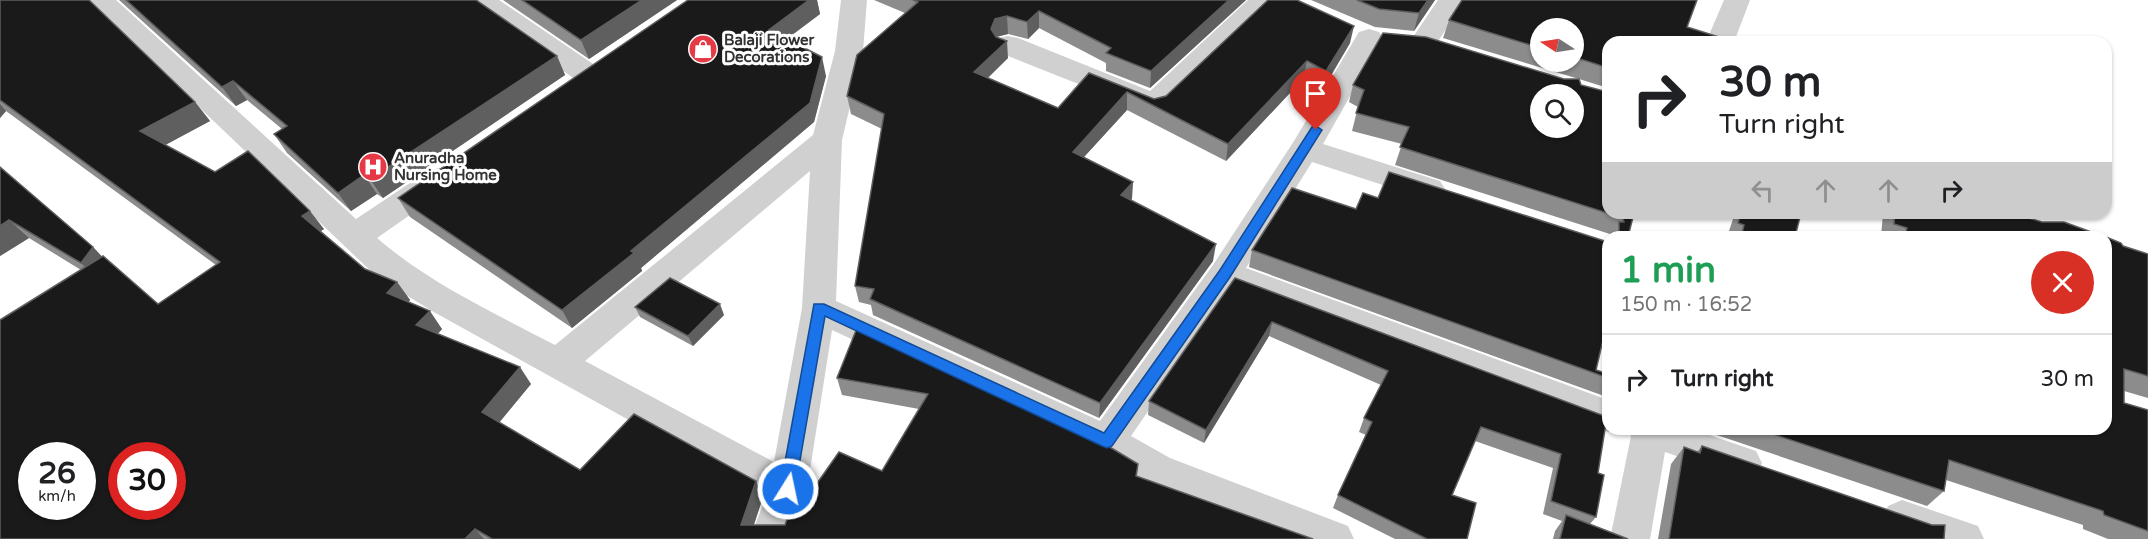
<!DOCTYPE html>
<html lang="en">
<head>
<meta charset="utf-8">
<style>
	body { margin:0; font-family:"Varela Round",sans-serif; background:#f6f6f6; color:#202124; height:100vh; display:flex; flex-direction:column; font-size:22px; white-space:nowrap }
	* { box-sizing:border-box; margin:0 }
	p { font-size:20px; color:#757577 }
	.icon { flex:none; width:33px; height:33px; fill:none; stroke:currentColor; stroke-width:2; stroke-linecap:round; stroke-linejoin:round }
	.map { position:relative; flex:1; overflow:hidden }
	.details { position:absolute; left:1602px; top:231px; width:510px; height:204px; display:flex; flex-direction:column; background:#fff; border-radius:18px; box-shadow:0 2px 4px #0004 }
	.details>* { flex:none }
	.banner { position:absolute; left:1602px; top:36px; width:510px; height:183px; border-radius:18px; box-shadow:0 2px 4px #0004; background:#fff; color:#202124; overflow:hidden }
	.needle { width:39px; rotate:282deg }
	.buttons { position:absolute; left:1530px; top:18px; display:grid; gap:12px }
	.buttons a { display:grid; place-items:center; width:54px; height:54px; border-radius:50%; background:#fff; box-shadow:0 2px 4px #0004; font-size:30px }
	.speed { position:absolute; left:18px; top:442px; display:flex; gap:12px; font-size:30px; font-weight:700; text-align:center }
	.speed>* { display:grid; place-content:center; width:78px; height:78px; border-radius:50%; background:#fff; box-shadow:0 2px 4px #0004; line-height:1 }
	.speed small { font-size:15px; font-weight:400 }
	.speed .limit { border:9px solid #d22; background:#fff; color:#111 }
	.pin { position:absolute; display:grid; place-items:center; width:51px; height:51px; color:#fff; margin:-62px -26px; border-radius:50% 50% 50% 0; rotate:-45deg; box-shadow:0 0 6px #0007 }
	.pin .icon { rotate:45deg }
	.me { position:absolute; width:66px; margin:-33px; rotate:10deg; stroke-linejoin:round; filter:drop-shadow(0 0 4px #0008) }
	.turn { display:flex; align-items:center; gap:21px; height:126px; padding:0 18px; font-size:27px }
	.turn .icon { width:78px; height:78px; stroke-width:2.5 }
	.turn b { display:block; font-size:42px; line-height:51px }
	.lanes { display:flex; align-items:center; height:57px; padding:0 18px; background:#0003; justify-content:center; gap:30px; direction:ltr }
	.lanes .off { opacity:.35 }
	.round { display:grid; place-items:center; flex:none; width:63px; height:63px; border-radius:32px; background:#f6f6f6 }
	.headline { display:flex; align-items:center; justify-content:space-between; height:102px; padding:0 18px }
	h1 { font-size:36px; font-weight:700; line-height:45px; color:#1e9e55 }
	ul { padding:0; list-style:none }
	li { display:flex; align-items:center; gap:18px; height:90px; padding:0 18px; border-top:2px solid #e0e0e0 }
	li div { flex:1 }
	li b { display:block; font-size:22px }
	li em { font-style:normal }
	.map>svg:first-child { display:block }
</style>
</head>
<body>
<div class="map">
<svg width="2148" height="539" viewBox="0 0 2148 539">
	<rect width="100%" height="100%" fill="#fff"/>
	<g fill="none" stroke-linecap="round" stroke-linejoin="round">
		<g fill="#d0d0d0" fill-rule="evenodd">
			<path d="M87 0H116L356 219 428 171 439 168 450 171 454 179 450 187 377 238C429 283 494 313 555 345L813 135 835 51 841 0H867L863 51 842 140 836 301 1100 421 1213 265 1294 141 1359 32 1369 29 1379 32 1383 38 1323 144 1440 181 1445 189 1440 197 1429 200 1312 162 1246 268 1608 400V429H1615L1608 432 1595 427 1232 290 1131 436 1170 458 1348 526 1354 539H1288L1144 482 1094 452 832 330 807 489 790 539H750L766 496 432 311 377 277ZM810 171 802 308 774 462 585 361Z"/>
			<polygon points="468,0 499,0 599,68 603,75 599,82 589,85 579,82 471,6"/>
			<polygon points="1248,0 1277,0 1164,111 1154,114 998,52 994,45 998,38 1008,36 1018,38 1150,91"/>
			<polygon points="1438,0 1465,0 1433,49 1423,52 1413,49 1409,43"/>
			<polygon points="1724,0 1750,0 1734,42 1706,42"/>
			<polygon points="1628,429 1692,429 1756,451 1762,463 1756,475 1743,479 1665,452 1650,539 1610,539 1631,436"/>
			<polygon points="1902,500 1978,526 1984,539 1912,539 1888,530 1883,518 1888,506"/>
		</g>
	</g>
	<g fill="#8c8c8c" fill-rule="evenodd">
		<polygon points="0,0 195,102 210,121 165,145 215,172 324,229 321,231 365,269 397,282 410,300 409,302 442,329 438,334 531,384 499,422 580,470 763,497 754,525 785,525 804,502 882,471 919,409 842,395 837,378 857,328 1138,464 1137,476 1313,539 0,539 81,270 29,238 0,256 0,167 93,247 102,257 158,304 216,265 6,111 0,118"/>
		<polygon points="119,0 477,0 557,56 565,75 383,198 377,194 351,211 287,153 274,134 282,129 247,100 236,106"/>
		<polygon points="503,0 677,0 589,59"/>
		<polygon points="688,0 817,0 820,14 787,39 826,76 814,122 641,268 642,271 572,328 410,217 398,198"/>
		<polygon points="874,0 1246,0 1150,88 1106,71 1106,63 1039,28 1028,39 1008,34 996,37 1008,58 988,78 1058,108 1089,73 1154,99 1350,43 1323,89 1303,79 1226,161 1127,110 1084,157 1133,182 1131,200 1213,261 1099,418 873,315 871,305 859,302 855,286 882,129 851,114 847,96 905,13"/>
		<polygon points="1311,0 1435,0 1414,31 1375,27"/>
		<path d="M1462 0H1697L1687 27 1735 42H1608V88L1579 79 1581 85 1608 92V213H1634L1628 237H1611L1613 235 1395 165 1402 144 1352 131 1358 107 1349 102 1353 85 1383 33 1426 37 1564 79H1579L1443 38 1449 20ZM1540 28H1574V62H1540ZM1540 94H1574V128H1540Z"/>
		<polygon points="1378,198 1596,370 1608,374 1608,391 1604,396 1249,267 1252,250 1356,209"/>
		<polygon points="1735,213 1801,213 1795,237 1727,237"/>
		<polygon points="1883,213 2012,213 2042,222 2105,237 1881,237"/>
		<polygon points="2034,213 2053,213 2049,217"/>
		<polygon points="2123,246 2148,254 2148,398 2124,391 2124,403 2148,410 2148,539 2108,539 2083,529 2083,525 1946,480 1944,491 1927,506 1699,429 2106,429"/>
		<polygon points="1235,278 1598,473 1596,517 1590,524 1628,539 1553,539 1555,531 1562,521 1543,514 1553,468 1475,441 1452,495 1467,539 1395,539 1333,508 1338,495 1366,435 1359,432 1364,418 1381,385 1269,336 1204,443 1148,415 1149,401"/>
		<polygon points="635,307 724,315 693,346 640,317"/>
		<polygon points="1702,446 1944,539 1658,539 1671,464 1684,447 1697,452"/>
	</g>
	<g fill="#5f5f5f">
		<polygon points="642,0 677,0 589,59 581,40"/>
		<polygon points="809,0 817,0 820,14 773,49 769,30"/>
		<polygon points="1229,0 1246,0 1150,88 1151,71"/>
		<polygon points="1428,0 1435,0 1414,31 1419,13"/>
		<polygon points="1039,11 1039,28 1028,39 1027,22"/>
		<polygon points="1007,16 1008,34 996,37 991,29 995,19"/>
		<polygon points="1354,26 1350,43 1323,89 1326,71"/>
		<polygon points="1007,41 1008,58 976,89 974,72"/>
		<polygon points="557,56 565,75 383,198 370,179"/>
		<polygon points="822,57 826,76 814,122 641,268 642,271 572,328 562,310 631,251"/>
		<polygon points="1307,61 1303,79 1226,161 1228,144"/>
		<polygon points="233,81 247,100 236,106 222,87"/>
		<polygon points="1127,92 1127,110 1073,169 1073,152"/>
		<polygon points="195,102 210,121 156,150 140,131"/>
		<polygon points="0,104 6,111 0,118"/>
		<polygon points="364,175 377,194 351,211 338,193"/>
		<polygon points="1133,182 1132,199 1120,212 1121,195"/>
		<polygon points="310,211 324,229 316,234 302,216"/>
		<polygon points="9,220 29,238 0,256 0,226"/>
		<polygon points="1216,244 1213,261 1099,418 1100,403"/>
		<polygon points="93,247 111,266 100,282 81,263"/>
		<polygon points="397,282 410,300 400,311 387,293"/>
		<polygon points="720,304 724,315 693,346 688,336"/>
		<polygon points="430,311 442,329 429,343 416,325"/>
		<polygon points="1272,322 1269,336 1204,443 1206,430"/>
		<polygon points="520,367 531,384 494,429 482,412"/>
		<polygon points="756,481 763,497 749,539 741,525"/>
		<polygon points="475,529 484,539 465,539"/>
	</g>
	<g fill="#1a1a1a" stroke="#5f5f5f" stroke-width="1.5" fill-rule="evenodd">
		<path d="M0 0H89L195 102 140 131 215 172 248 151 310 211 302 216 365 269 397 282 387 293 430 311 416 325 520 367 482 412 580 470 634 414 756 481 741 525H785L795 497 804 502 839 452 882 471 928 394 837 378 857 328 1093 437 1138 464 1136 476 1313 539H492L475 529 465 539H0V320L103 256 158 304 220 262 0 100ZM32 456H82V507H32ZM122 456H172V507H122Z"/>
		<polygon points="126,0 476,0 557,56 370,179 364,175 338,193 274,134 287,126 233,81 222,87"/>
		<polygon points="522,0 642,0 581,40"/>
		<polygon points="688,0 809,0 769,30 822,57 810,103 631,251 634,253 562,310 398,198"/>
		<polygon points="913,0 1229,0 1151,71 1106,53 1111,48 1039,11 1027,22 1007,16 995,19 991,29 996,37 1007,41 974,72 1058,108 1089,73 1154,99 1166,96 1268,0 1297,0 1354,26 1326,71 1307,61 1228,144 1127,92 1073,152 1133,182 1121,195 1216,244 1100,403 870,299 874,289 855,286 884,114 847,96 857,55 918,2"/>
		<polygon points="1357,0 1428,0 1419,13 1379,9"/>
		<polygon points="1462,0 1697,0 1687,27 1735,42 1608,42 1608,68 1574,57 1574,28 1540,28 1540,48 1449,20"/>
		<path d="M1383 33 1426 37 1564 79H1579L1581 85 1608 92V213H1634L1628 237H1619V222H1624L1623 218 1400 147 1409 127 1356 113 1364 90 1353 85ZM1540 94H1574V128H1540Z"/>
		<polygon points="0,167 93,247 81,263 9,220 0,226"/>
		<polygon points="1389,172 1608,242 1608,319 1596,370 1608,374 1608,378 1252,250 1292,188 1356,209 1363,193 1378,198"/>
		<polygon points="1741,213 1801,213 1795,237 1741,237 1744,225 1738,223"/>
		<polygon points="1895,213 2012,213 2042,222 2064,222 2105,237 1904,237 1907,228 1894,224"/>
		<polygon points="2106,237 2121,243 2123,246 2148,254 2148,376 2124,369 2124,403 2148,410 2148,531 2104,515 2103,511 1949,460 1944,491 1758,429 2106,429"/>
		<polygon points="670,278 720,304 688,336 635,307"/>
		<polygon points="1235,278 1607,417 1598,473 1604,475 1596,517 1551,501 1561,454 1481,427 1452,495 1476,503 1467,539 1427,539 1338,495 1372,422 1364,418 1388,371 1272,322 1206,430 1149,401"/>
		<polygon points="1702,446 1932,525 1945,525 1944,539 1669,539 1684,447 1700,453"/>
		<polygon points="1566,515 1628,539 1560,539"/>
	</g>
	<polygon fill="#1a73e8" stroke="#114b97" stroke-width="1.5" points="1316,126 1322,130 1230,277 1112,446 1107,448 1102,446 825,316 795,489 793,494 788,496 782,494 780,489 814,304 824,304 1104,433 1220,270 1312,127"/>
	<defs>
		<g id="shop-disc" transform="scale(1.5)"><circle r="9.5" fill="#e63946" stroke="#fff"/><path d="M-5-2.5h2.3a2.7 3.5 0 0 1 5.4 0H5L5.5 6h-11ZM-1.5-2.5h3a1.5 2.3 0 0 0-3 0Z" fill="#fff"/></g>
		<g id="hospital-disc" transform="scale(1.5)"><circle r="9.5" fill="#e63946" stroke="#fff"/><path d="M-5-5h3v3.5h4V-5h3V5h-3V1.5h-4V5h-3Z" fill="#fff"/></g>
	</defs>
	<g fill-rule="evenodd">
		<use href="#shop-disc" x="703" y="49"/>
		<use href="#hospital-disc" x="373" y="167"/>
	</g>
	<g text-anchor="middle" stroke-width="6" stroke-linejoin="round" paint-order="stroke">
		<g font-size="15" font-weight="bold" fill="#333" stroke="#fff" text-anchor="start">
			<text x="724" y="45">Balaji Flower<tspan x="724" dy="17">Decorations</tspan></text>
			<text x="394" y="163">Anuradha<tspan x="394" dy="17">Nursing Home</tspan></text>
		</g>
	</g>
</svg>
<div class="buttons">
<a><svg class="needle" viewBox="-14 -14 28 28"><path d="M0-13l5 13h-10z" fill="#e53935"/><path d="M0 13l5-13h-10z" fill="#757577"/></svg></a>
<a><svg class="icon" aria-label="search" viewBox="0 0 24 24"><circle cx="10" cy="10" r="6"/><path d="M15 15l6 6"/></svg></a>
</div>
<div class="speed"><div>26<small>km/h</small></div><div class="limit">30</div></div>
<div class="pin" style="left:1316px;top:130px;background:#d93025"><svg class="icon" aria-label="arrive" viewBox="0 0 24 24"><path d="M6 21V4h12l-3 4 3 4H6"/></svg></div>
<svg class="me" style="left:788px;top:489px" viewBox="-20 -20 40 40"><circle r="17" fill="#1a73e8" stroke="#fff" stroke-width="3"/><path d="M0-11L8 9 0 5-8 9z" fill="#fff"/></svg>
<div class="banner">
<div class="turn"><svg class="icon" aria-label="right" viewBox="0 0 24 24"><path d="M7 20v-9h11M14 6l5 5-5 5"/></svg><div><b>30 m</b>Turn right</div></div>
<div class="lanes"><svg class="icon off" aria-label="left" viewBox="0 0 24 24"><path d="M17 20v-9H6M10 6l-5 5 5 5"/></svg><svg class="icon off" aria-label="ahead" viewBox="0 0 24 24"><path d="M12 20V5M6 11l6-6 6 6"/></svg><svg class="icon off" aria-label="ahead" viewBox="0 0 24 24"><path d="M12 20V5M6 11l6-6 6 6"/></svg><svg class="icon" aria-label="right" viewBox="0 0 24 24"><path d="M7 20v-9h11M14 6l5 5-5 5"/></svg></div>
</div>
<section class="details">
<div class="headline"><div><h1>1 min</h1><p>150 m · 16:52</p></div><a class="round" style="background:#d93025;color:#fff"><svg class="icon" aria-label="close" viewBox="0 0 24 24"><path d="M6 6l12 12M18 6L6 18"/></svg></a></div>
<ul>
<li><svg class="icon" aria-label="right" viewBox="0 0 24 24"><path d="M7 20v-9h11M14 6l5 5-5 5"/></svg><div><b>Turn right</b></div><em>30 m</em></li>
</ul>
</section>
</div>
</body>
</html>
